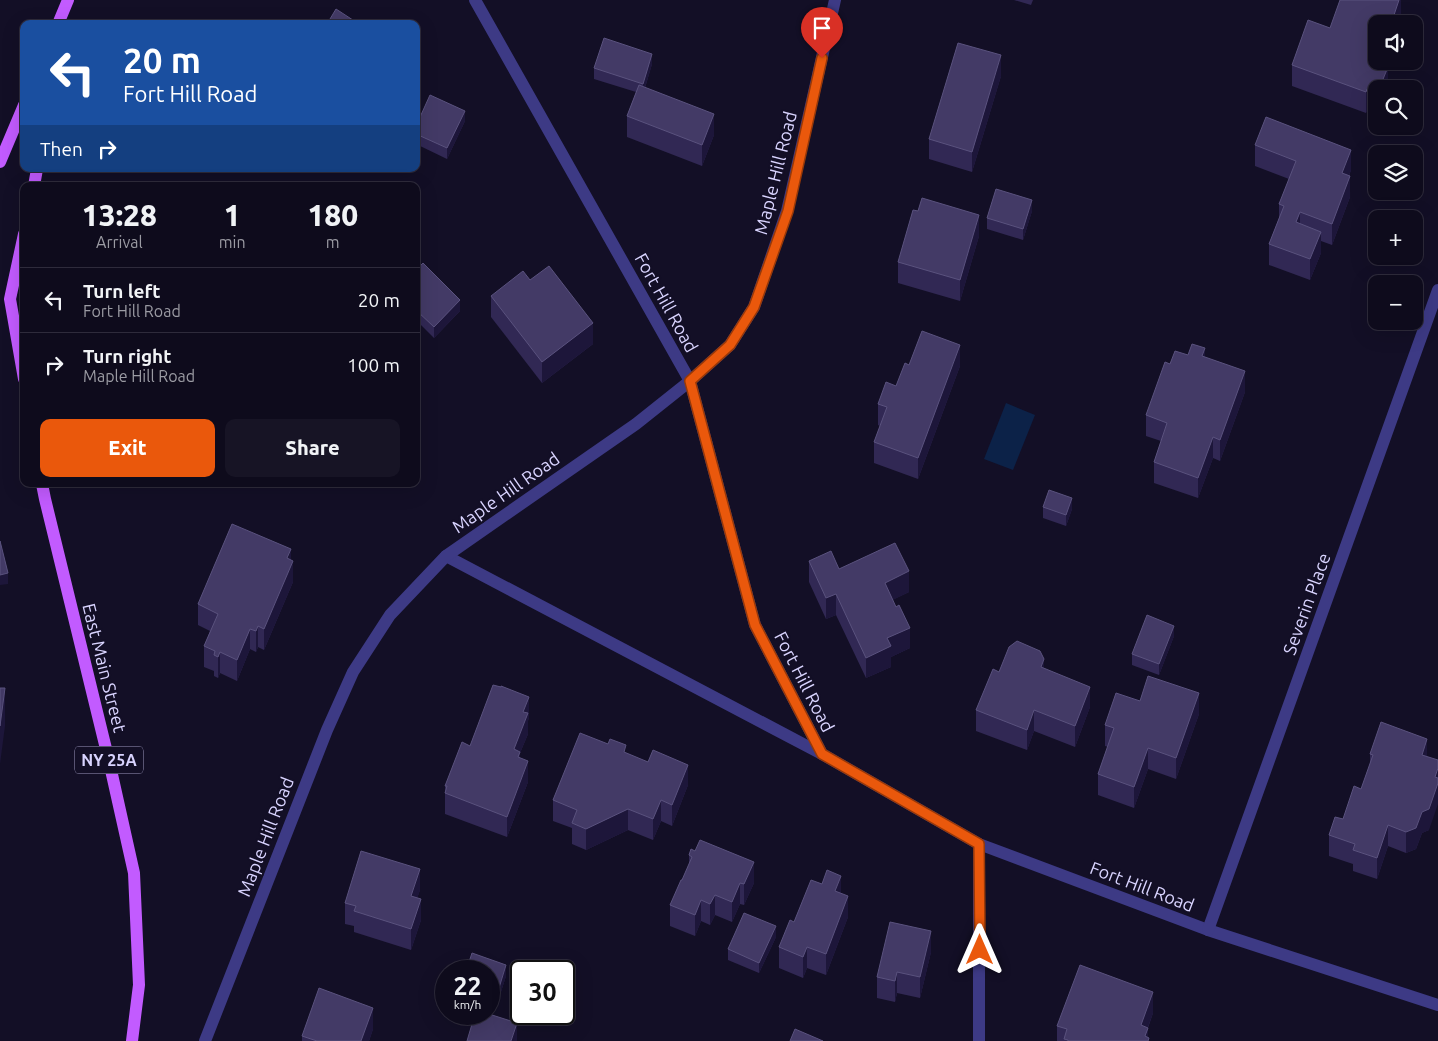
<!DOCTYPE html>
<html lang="en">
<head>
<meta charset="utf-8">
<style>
	body { margin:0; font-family:Ubuntu,sans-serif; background:#171425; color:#f1f3f6; height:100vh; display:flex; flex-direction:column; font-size:19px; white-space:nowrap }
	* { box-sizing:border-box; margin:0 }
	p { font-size:16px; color:#9b9ba3 }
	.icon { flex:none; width:28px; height:28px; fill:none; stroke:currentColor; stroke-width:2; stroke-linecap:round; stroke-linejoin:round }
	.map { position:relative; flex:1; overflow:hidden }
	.sheet { position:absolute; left:20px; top:182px; width:400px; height:305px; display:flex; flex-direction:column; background:#0e0b1c; border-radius:10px; box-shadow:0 5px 20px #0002,0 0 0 1px #2e2b3b }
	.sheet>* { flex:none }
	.top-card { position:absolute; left:20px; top:20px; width:400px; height:152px; border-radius:10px; box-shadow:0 5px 20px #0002,0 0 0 1px #2e2b3b; background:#1a4fa0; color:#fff; overflow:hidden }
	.controls { position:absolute; left:1368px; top:15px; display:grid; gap:10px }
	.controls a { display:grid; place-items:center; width:55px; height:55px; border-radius:10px; background:#0e0b1c; box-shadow:0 5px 20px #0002,0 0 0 1px #2e2b3b; font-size:25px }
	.speed { position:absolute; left:435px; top:960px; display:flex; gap:10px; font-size:25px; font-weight:700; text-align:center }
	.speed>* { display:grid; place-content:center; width:65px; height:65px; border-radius:50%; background:#0e0b1c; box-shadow:0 5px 20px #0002,0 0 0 1px #2e2b3b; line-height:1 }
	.speed small { font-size:12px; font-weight:400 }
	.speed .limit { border:2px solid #111; border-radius:8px; background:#fff; color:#111 }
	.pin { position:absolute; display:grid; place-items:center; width:42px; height:42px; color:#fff; margin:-51px -21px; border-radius:50% 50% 50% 0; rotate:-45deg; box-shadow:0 0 5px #0007 }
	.pin .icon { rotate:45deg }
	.me { position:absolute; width:55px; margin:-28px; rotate:0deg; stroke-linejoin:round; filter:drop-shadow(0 0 4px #0008) }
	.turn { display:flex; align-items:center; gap:18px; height:105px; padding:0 20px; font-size:22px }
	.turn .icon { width:65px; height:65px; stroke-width:2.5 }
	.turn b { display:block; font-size:35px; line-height:42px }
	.then { display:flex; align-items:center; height:48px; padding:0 20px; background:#0003; gap:10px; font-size:19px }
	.eta { display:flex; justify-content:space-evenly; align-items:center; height:85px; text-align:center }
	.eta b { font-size:30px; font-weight:800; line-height:35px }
	.cta { display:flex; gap:10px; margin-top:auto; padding:10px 20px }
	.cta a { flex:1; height:58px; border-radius:10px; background:#ea580c; color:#fff; font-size:20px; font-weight:800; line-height:58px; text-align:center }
	.cta a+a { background:#171425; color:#f1f3f6 }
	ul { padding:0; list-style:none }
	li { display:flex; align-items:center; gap:15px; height:65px; padding:0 20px; border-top:1px solid #2e2b3b }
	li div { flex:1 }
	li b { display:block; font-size:19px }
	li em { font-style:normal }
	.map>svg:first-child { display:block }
</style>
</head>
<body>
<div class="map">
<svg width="1438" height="1041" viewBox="0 0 1438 1041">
	<rect width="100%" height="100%" fill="#130f26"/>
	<polygon fill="#0c2248" points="1006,403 1035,415 1013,470 984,459"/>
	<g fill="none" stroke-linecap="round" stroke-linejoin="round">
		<g stroke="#3d3a85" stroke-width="12">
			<polyline points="475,0 690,381 755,625 822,754 979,844 1208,930 1438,1005"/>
			<polyline points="446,556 822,754"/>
			<polyline points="1208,930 1438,290"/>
			<polyline points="205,1041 327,730 353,672 390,615 446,556 636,424 690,381 730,345 754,307 787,211 835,0"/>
			<polyline points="979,1041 979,844"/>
		</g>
		<g stroke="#c25bff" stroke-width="12">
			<polyline points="58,24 68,0"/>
			<polyline points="0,162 24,105"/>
			<polyline points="34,186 37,169"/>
			<polyline points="24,234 10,299 24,379"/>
			<polyline points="42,484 45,499 109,761 134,873 139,985 132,1041"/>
		</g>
	</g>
	<g fill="#312854">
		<polygon points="1014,0 1033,0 1031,5"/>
		<polygon points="1401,0 1401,15 1398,24 1376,24 1376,61 1384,61 1383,65 1388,88 1376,89 1376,113 1367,110 1366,113 1292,86 1292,65 1330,28"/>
		<polygon points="652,64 645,88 714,135 702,166 627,137 627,116 636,92 594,79 594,68"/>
		<polygon points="1001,76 972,172 929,159 929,139"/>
		<polygon points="465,121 447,159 416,144 416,126"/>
		<polygon points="1255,145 1351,170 1349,176 1350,197 1332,245 1321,241 1321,253 1310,280 1269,265 1269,244 1279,218 1279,204 1289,179 1255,166"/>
		<polygon points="1032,211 1023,240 987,229 987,218"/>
		<polygon points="979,236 960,301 898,283 898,262"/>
		<polygon points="416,270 460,311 434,338 416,320"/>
		<polygon points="530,280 593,344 542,383 491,317 491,296"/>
		<polygon points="1188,355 1205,357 1245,392 1220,461 1213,458 1198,498 1154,483 1154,462 1161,441 1146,436 1146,415 1170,364"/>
		<polygon points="909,365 960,366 918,479 874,463 874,442 880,426 878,425 878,404 896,386"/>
		<polygon points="1043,507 1072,509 1066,526 1043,518"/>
		<polygon points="291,560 293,582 264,650 258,647 256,652 250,649 237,681 220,673 218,678 214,676 214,671 204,667 204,646 210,631 198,625 198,604"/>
		<polygon points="809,561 839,569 909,592 892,600 910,648 891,657 891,667 866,678 836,615 826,619 809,582"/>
		<polygon points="1174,636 1159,675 1132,665 1132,654"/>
		<polygon points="1044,668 1090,707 1075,747 1034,731 1027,750 976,731 976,710 999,672"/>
		<polygon points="1140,701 1199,714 1176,779 1148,769 1134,808 1098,795 1098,774 1108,747 1105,746 1105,725"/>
		<polygon points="529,717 528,721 528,734 520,753 520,758 528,782 507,837 445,814 445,786 470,746"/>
		<polygon points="608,744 688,785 672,826 661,821 653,840 628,830 586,850 572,844 572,828 553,821 553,800"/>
		<polygon points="1370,754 1427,757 1429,830 1422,833 1416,849 1406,853 1388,846 1377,879 1353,871 1353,864 1329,856 1329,835 1343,819 1361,789 1370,764"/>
		<polygon points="689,855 754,883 744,905 740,904 732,922 715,915 710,925 701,921 695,936 670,926 670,905 682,880 689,866"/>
		<polygon points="420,890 417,898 421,920 411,950 354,932 354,926 345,924 345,903"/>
		<polygon points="841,893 848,917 826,975 807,968 803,978 779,968 779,947"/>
		<polygon points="776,937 759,973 728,960 728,949"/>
		<polygon points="931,952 920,998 897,993 895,1002 877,998 877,977"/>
		<polygon points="489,971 506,976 499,998 489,995"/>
		<polygon points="1153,1013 1148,1028 1148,1037 1149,1041 1057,1041 1057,1026"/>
		<polygon points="373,1029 369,1041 302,1041 302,1036"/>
	</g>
	<g fill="#1d163a">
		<polygon points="1399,0 1401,0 1401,15 1398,24 1391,24"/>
		<polygon points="652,54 652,64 643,94 643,84"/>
		<polygon points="1001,55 1001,76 972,172 972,152"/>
		<polygon points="1377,61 1384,61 1376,84 1376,63"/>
		<polygon points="1388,67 1388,88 1387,89 1379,89"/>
		<polygon points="1367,89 1367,110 1366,113 1366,92"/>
		<polygon points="465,111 465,121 447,159 447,148"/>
		<polygon points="714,114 714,135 702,166 702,145"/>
		<polygon points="1351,150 1351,170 1342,194 1342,173"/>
		<polygon points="1350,176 1350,197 1332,245 1332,224"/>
		<polygon points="1032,200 1032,211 1023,240 1023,229"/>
		<polygon points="1300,212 1300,233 1296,222"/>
		<polygon points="979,215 979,236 960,301 960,280"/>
		<polygon points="1321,232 1321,253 1310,280 1310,259"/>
		<polygon points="460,300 460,311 434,338 434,327"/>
		<polygon points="593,323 593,344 542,383 542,362"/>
		<polygon points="960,345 960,366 918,479 918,458"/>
		<polygon points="1205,348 1205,369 1202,356"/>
		<polygon points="1245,371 1245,392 1220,461 1220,440"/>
		<polygon points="1213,437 1213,458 1198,498 1198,478"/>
		<polygon points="1072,498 1072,509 1066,526 1066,515"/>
		<polygon points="291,549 291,566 293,561 293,582 264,650 264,629"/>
		<polygon points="909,571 909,592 885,604 885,583"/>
		<polygon points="8,573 8,584 0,585 0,575"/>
		<polygon points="836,594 836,615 826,619 826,598"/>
		<polygon points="258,626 258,647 256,652 256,631"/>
		<polygon points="1174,626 1174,636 1159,675 1159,664"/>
		<polygon points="910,628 910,648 891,657 891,667 866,678 866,658 887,638"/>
		<polygon points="250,629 250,649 237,681 237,660"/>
		<polygon points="220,652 220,673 218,678 218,657"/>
		<polygon points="1044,659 1044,680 1041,667"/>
		<polygon points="1090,687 1090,707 1075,747 1075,726"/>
		<polygon points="5,688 5,726 0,764 0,726"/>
		<polygon points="1199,693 1199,714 1176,779 1176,758"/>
		<polygon points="529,697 529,717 528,721 528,734 520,753 520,773 514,749 523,712"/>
		<polygon points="1034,710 1034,731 1027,750 1027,730"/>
		<polygon points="1427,739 1427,759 1422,755"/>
		<polygon points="1148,748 1148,769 1134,808 1134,787"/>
		<polygon points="528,761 528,782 507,837 507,817"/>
		<polygon points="688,765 688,785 672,826 672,805"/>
		<polygon points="1438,768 1438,804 1429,830 1422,833 1416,849 1406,853 1406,832 1435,777"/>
		<polygon points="661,800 661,821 653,840 653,819"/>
		<polygon points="628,809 628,830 586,850 586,829"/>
		<polygon points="1388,825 1388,846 1377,879 1377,858"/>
		<polygon points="754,862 754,883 744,905 744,884"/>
		<polygon points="420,869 420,890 411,917 411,896"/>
		<polygon points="841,876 841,897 835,891"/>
		<polygon points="740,883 740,904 732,922 732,902"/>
		<polygon points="715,895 715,915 710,925 710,904"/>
		<polygon points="848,896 848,917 826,975 826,954"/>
		<polygon points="421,899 421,920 411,950 411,929"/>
		<polygon points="701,900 701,921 695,936 695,915"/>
		<polygon points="776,926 776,937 759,973 759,963"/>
		<polygon points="931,931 931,952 920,998 920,977"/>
		<polygon points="807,947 807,968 803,978 803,957"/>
		<polygon points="506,965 506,976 499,998 499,988"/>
		<polygon points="897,972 897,993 895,1002 895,981"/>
		<polygon points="1153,992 1153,1013 1143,1041 1141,1025"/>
		<polygon points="373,1008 373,1029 369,1041 361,1041"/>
		<polygon points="517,1023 517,1041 511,1041"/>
		<polygon points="1148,1028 1148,1041 1145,1036"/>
	</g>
	<g fill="#433a66" stroke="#5a527e">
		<polygon points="1340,0 1399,0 1391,24 1376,24 1376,63 1388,67 1379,89 1376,89 1376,92 1367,89 1366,92 1292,65 1308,20 1330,28"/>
		<polygon points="336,9 359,24 327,24"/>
		<polygon points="604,38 652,54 643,84 594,68"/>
		<polygon points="958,43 1001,55 972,152 929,139"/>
		<polygon points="639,85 714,114 702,145 627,116"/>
		<polygon points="430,95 465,111 447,148 416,134 416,126"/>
		<polygon points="1266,117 1351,150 1342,173 1350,176 1332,224 1300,212 1296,222 1321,232 1310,259 1269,244 1284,206 1279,204 1296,161 1255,145"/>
		<polygon points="996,189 1032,200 1023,229 987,218"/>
		<polygon points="922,198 979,215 960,280 898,262 913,210 918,211"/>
		<polygon points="423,263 460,300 434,327 416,310 416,270"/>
		<polygon points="549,266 593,323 542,362 491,296 523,271 530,280"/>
		<polygon points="922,331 960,345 918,458 874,442 887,407 878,404 886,382 896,386 905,363 909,365"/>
		<polygon points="1192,344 1205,348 1202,356 1245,371 1220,440 1213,437 1198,478 1154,462 1167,423 1146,415 1165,362 1170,364 1175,351 1188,355"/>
		<polygon points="1049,490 1072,498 1066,515 1043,507"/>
		<polygon points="232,524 291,549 287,558 293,561 264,629 258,626 256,631 250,629 237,660 220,652 218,657 214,655 215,651 204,646 218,614 198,604"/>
		<polygon points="0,541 8,573 0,575"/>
		<polygon points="895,543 909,571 885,583 896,607 899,605 910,628 887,638 891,646 866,658 836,594 826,598 809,561 831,551 839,569"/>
		<polygon points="1147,615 1174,626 1159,664 1132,654"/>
		<polygon points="1017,641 1040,651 1044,659 1041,667 1090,687 1075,726 1034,710 1027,730 976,710 993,669 999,672 1009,647"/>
		<polygon points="1148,676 1199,693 1176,758 1148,748 1134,787 1098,774 1114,728 1105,725 1116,693 1140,701"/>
		<polygon points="493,685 501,687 501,686 529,697 523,712 528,713 514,749 520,752 518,757 528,761 507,817 445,793 447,786 445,786 462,742 470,746"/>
		<polygon points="0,688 5,688 0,726"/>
		<polygon points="1381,722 1427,739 1422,755 1438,760 1438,768 1435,777 1438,778 1438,783 1429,809 1422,812 1416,828 1406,832 1388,825 1377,858 1353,850 1355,844 1329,835 1335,817 1343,819 1354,786 1361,789 1373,755 1370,754"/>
		<polygon points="580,733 608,744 610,739 626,745 624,752 648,762 653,750 688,765 672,805 661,800 653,819 628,809 586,829 572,823 577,810 553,800"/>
		<polygon points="700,840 754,862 744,884 740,883 732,902 715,895 710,904 701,900 695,915 670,905 681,880 682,880 692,857 689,855 691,849 695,851"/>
		<polygon points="361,851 420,869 411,896 421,899 411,929 354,911 356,906 345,903"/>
		<polygon points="827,870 841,876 835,891 848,896 826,954 807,947 803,957 779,947 790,920 794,922 811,880 822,884"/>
		<polygon points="744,913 776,926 759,963 728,949"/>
		<polygon points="890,922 931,931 920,977 897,972 895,981 877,977"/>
		<polygon points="472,953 506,965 499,988 489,984 489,971 466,971"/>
		<polygon points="1080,965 1153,992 1141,1025 1148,1028 1145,1036 1149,1038 1148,1041 1068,1041 1068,1040 1064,1039 1067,1029 1057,1026"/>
		<polygon points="319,988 373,1008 361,1041 317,1041 302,1036"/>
		<polygon points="475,1014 489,1014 517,1023 511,1041 467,1041"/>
		<polygon points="795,1029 823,1041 790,1041"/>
	</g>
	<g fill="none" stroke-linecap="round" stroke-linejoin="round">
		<g stroke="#983908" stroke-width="12">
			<polyline id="route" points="822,58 788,211 754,307 730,345 690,381 755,625 822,754 979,844 980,950"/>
		</g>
		<use href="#route" stroke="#ea580c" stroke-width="9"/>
	</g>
	<g text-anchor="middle" stroke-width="4" stroke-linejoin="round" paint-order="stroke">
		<rect fill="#130f26" stroke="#9e99be" stroke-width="1" x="75" y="746.5" width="68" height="27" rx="4"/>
		<g font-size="16" font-weight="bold" fill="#d9d4ff">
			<text x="109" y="766">NY 25A</text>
		</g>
		<g font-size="18" fill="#d9d4ff" stroke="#130f26">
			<text transform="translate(776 173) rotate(-76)" y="6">Maple Hill Road</text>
			<text transform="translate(666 303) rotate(61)" y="6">Fort Hill Road</text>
			<text transform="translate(506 493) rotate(-35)" y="6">Maple Hill Road</text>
			<text transform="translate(1307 604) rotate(-70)" y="6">Severin Place</text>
			<text transform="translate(104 668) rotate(76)" y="6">East Main Street</text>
			<text transform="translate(804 682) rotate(63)" y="6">Fort Hill Road</text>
			<text transform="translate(266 837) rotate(-69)" y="6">Maple Hill Road</text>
			<text transform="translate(1142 887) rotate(21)" y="6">Fort Hill Road</text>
		</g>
	</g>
</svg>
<div class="controls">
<a><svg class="icon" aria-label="sound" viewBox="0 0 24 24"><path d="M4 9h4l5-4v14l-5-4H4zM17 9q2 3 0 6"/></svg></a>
<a><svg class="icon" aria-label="search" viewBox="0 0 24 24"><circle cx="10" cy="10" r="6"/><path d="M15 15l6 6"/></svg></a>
<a><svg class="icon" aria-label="layers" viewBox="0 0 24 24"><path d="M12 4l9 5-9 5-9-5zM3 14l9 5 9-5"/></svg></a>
<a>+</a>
<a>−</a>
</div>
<div class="speed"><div>22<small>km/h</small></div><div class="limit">30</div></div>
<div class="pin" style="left:822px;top:58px;background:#d93025"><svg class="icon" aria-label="arrive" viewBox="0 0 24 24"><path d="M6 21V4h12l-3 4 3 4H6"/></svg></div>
<svg class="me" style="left:980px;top:950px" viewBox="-20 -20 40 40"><path d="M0-17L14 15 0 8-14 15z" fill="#ea580c" stroke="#fff" stroke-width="4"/></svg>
<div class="top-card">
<div class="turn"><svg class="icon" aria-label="left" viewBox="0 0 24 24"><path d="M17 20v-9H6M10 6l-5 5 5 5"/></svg><div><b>20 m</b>Fort Hill Road</div></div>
<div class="then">Then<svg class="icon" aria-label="right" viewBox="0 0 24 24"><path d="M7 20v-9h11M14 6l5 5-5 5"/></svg></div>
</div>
<section class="sheet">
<div class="eta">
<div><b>13:28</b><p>Arrival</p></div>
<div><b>1</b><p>min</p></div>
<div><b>180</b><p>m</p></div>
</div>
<ul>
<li><svg class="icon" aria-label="left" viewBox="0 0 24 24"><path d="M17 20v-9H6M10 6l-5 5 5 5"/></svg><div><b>Turn left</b><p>Fort Hill Road</p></div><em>20 m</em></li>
<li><svg class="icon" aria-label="right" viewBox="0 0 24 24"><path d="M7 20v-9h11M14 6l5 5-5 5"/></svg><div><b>Turn right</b><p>Maple Hill Road</p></div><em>100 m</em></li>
</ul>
<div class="cta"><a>Exit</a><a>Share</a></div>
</section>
</div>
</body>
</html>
